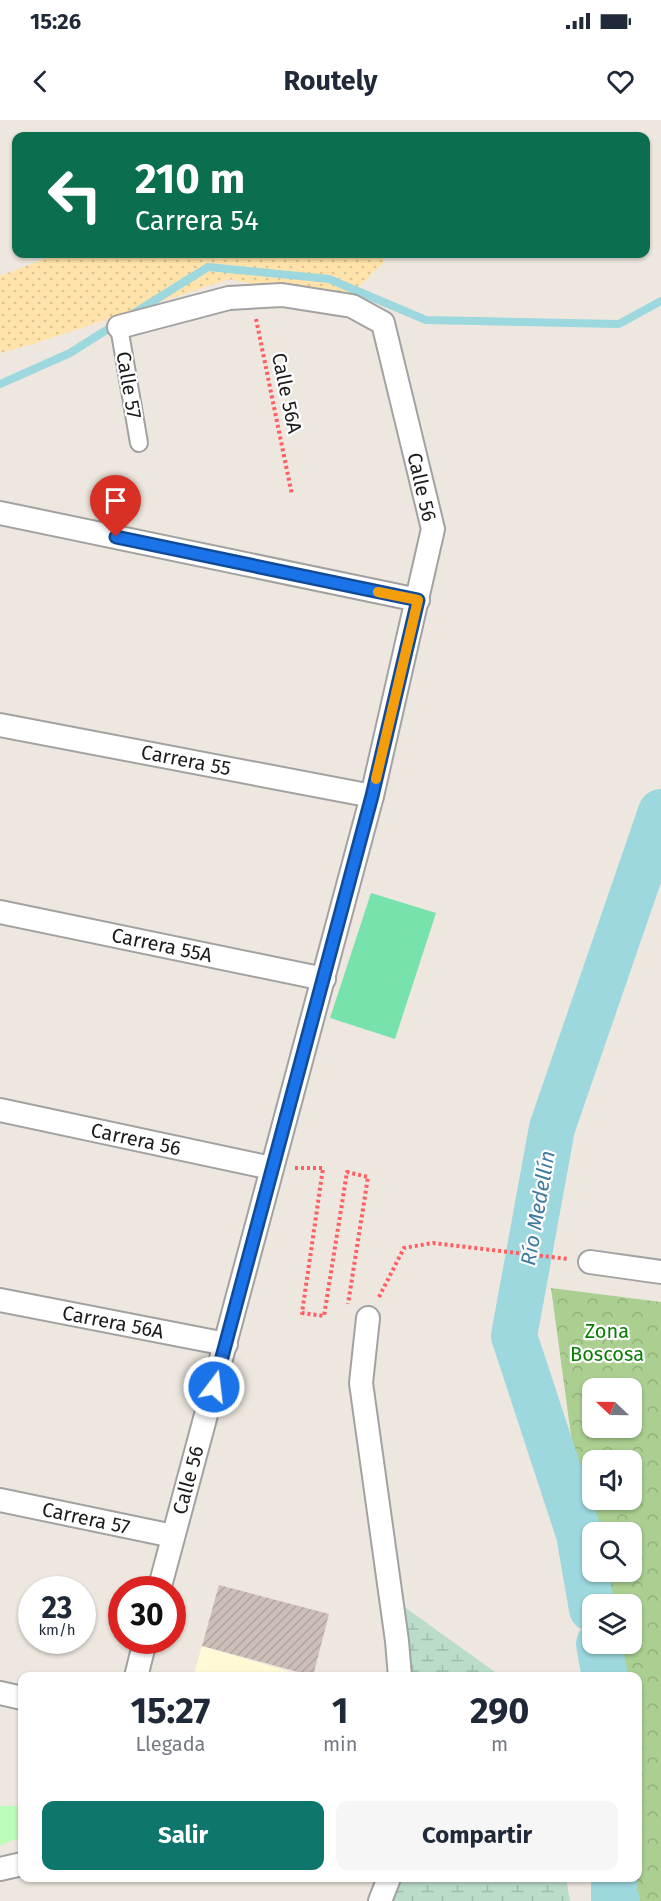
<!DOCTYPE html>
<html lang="es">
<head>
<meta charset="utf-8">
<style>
	body { margin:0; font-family:"Fira Sans",sans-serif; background:#f6f6f7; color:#1f2937; height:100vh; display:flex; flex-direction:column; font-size:22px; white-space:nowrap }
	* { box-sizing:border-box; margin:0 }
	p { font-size:20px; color:#747a83 }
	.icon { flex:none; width:33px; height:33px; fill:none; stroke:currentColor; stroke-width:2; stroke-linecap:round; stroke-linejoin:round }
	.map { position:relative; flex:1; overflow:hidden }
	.drawer { position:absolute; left:18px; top:1552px; width:624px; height:210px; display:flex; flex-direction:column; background:#fff; border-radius:12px; box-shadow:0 2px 4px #0004 }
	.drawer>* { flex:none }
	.banner { position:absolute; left:12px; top:12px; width:638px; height:126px; border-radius:12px; box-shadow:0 2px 4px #0004; background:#0b6e4f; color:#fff; overflow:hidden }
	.needle { width:39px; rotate:292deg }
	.tools { position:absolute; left:582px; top:1258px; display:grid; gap:12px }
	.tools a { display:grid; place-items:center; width:60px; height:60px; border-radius:12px; background:#fff; box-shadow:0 2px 4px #0004; font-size:30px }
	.speed { position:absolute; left:18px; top:1456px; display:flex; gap:12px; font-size:30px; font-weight:700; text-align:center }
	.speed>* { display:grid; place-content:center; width:78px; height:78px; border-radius:50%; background:#fff; box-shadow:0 2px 4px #0004; line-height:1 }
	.speed small { font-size:15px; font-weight:400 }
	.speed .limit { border:9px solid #d22; background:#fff; color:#111 }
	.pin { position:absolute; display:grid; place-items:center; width:51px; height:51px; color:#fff; margin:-62px -26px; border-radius:50% 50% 50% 0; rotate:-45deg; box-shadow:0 0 6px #0007 }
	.pin .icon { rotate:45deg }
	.me { position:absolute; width:66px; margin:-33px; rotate:15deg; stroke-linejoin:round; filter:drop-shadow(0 0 4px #0008) }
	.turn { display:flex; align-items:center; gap:21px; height:126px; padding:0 24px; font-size:27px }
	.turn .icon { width:78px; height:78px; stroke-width:2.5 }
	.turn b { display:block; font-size:42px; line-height:51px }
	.eta { display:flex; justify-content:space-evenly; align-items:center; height:102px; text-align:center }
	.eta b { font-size:36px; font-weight:700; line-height:42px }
	.cta { display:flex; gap:12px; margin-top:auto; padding:12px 24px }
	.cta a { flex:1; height:69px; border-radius:12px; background:#0f766e; color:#fff; font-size:24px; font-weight:700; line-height:69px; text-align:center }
	.cta a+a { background:#f6f6f7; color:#1f2937 }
	.status { display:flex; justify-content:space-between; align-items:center; height:42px; padding:0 30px; background:#fff; direction:ltr }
	.status svg { height:16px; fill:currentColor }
	header { display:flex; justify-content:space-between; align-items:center; height:78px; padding:0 24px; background:#fff; font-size:27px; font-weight:700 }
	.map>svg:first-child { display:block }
</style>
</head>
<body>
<div class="status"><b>15:26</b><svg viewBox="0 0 49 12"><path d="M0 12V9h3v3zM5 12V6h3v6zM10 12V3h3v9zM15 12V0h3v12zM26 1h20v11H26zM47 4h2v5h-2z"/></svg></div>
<header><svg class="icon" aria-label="back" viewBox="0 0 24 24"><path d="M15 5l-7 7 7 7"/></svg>Routely<svg class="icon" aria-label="heart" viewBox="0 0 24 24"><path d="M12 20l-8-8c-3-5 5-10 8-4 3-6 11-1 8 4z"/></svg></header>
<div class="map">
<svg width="661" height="1781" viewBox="0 0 661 1781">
	<defs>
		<pattern id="forest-crowns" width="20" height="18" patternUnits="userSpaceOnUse" patternTransform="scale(1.5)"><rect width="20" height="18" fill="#abcf91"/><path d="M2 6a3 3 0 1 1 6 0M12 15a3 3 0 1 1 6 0" fill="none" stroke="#93b17c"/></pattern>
		<pattern id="wetland-marsh" width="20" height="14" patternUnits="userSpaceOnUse" patternTransform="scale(1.5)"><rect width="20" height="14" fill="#bbdcc8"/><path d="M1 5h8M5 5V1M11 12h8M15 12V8" fill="none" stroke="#a0bcab"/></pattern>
		<pattern id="sand-dots" width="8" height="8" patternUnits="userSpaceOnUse" patternTransform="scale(1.5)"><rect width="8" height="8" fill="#ffe3ab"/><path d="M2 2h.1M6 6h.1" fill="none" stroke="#dac293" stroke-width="1.8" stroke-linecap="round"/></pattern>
		<pattern id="building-hatch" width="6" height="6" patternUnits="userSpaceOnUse" patternTransform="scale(1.5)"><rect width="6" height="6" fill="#cdbfb8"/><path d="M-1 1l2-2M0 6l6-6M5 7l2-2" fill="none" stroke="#afa49e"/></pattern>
	</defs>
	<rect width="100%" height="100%" fill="#ede7df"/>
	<polygon fill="#fffad6" points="202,1526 308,1557 193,1557"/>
	<path fill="url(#forest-crowns)" fill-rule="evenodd" d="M551 1168 661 1182V1781H635L631 1758H638V1557H604L600 1524H632V1485H594ZM592 1269H632V1308H592ZM592 1341H632V1380H592ZM592 1413H632V1452H592Z"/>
	<g fill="url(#wetland-marsh)">
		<polygon points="396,1481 502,1557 405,1557"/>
		<polygon points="395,1758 566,1758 570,1781 390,1781"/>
	</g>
	<polygon fill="url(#sand-dots)" points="57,134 385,134 383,143 342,183 229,159 30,225 0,233 0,156"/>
	<polygon fill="#bbfcb7" points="0,1686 22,1686 22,1717 0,1725"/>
	<polygon fill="#77e2ab" points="371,773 436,793 395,919 330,898"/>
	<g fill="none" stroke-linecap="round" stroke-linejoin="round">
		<g stroke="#9cd8de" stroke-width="8">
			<polyline points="131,195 208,147 329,159 426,200 619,204 661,181"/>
			<polyline points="0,264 70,233 116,204"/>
		</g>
		<g stroke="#9cd8de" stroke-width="46">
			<polyline points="592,1489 579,1414 514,1216 552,1008 661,692"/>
			<polyline points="599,1524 605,1557"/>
			<polyline points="614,1758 614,1779 617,1781"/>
		</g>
	</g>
	<polygon fill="url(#building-hatch)" points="219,1465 329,1494 313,1556 202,1526"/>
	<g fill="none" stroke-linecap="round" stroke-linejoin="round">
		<g stroke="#a2a2a2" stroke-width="20">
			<polyline id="pedestrian" points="119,207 139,323"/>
		</g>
		<g stroke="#a2a2a2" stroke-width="26">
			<g id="minor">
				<polyline points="119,207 229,178 282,175 352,186 383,203 433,409 372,676 159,1470"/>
				<polyline points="0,393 418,480"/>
				<polyline points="0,605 372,676"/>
				<polyline points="0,792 324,859"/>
				<polyline points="0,990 271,1048"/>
				<polyline points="590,1142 661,1152"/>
				<polyline points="0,1180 226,1224"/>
				<polyline points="368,1198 361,1263 397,1521 400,1557"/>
				<polyline points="0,1380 173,1416"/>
				<polyline points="136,1557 145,1521"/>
				<polyline points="0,1573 22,1578"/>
				<polyline points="0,1749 22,1744"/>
				<polyline points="380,1781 389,1758"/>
			</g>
		</g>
		<g stroke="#ff5e62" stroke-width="4" stroke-dasharray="3 3" stroke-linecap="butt">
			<polyline points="256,199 292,375"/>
			<polyline points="295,1048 323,1048 302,1193 324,1196 347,1052 368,1057 348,1184"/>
			<polyline points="379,1177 404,1128 433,1123 568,1139"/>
		</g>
		<use href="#pedestrian" stroke="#fff" stroke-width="16"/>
		<use href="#minor" stroke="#fff" stroke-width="22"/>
	</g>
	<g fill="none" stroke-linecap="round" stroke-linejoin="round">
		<g stroke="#114b97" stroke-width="15">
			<polyline id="route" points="116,417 418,480 372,676 214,1267"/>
		</g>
		<use href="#route" stroke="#1a73e8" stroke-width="10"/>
		<polyline stroke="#f59e0b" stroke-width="10" points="376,659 418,480 378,472"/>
	</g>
	<g text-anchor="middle" stroke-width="4.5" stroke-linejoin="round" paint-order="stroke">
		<g font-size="20" fill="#1b1b1b" stroke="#fff">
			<text transform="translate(129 265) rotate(80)" y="7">Calle 57</text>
			<text transform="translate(287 273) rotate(78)" y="7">Calle 56A</text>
			<text transform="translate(422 367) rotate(77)" y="7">Calle 56</text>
			<text transform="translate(186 640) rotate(11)" y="7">Carrera 55</text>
			<text transform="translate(162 825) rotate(12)" y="7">Carrera 55A</text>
			<text transform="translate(136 1019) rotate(12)" y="7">Carrera 56</text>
			<text transform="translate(113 1202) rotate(11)" y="7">Carrera 56A</text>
			<text transform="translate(188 1360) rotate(-75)" y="7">Calle 56</text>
			<text transform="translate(86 1398) rotate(12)" y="7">Carrera 57</text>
		</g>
		<g font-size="20" fill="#0b7c05" stroke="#fff">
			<text x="607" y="1218">Zona<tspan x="607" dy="23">Boscosa</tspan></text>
		</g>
		<g font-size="21" font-style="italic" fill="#3e7a9e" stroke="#fff">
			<text transform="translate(538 1088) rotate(-80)" y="7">Río Medellín</text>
		</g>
	</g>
</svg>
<div class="tools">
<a><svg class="needle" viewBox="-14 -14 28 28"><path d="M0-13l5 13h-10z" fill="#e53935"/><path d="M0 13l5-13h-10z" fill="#747a83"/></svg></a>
<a><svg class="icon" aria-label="sound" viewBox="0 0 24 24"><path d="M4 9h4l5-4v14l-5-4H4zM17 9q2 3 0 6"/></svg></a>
<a><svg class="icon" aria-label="search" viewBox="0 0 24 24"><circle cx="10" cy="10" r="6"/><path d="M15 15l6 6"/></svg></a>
<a><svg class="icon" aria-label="layers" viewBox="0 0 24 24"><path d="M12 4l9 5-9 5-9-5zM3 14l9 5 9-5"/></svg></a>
</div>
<div class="speed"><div>23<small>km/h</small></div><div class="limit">30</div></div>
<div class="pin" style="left:116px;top:417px;background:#d93025"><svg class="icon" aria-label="arrive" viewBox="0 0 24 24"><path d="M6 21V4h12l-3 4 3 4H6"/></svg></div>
<svg class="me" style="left:214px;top:1267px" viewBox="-20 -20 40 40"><circle r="17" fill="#1a73e8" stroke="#fff" stroke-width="3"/><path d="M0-11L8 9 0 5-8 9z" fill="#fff"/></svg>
<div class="banner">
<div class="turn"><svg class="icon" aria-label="left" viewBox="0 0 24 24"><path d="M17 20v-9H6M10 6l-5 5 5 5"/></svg><div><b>210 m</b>Carrera 54</div></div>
</div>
<section class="drawer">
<div class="eta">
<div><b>15:27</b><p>Llegada</p></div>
<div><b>1</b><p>min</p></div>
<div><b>290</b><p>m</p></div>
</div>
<div class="cta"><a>Salir</a><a>Compartir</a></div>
</section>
</div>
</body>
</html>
